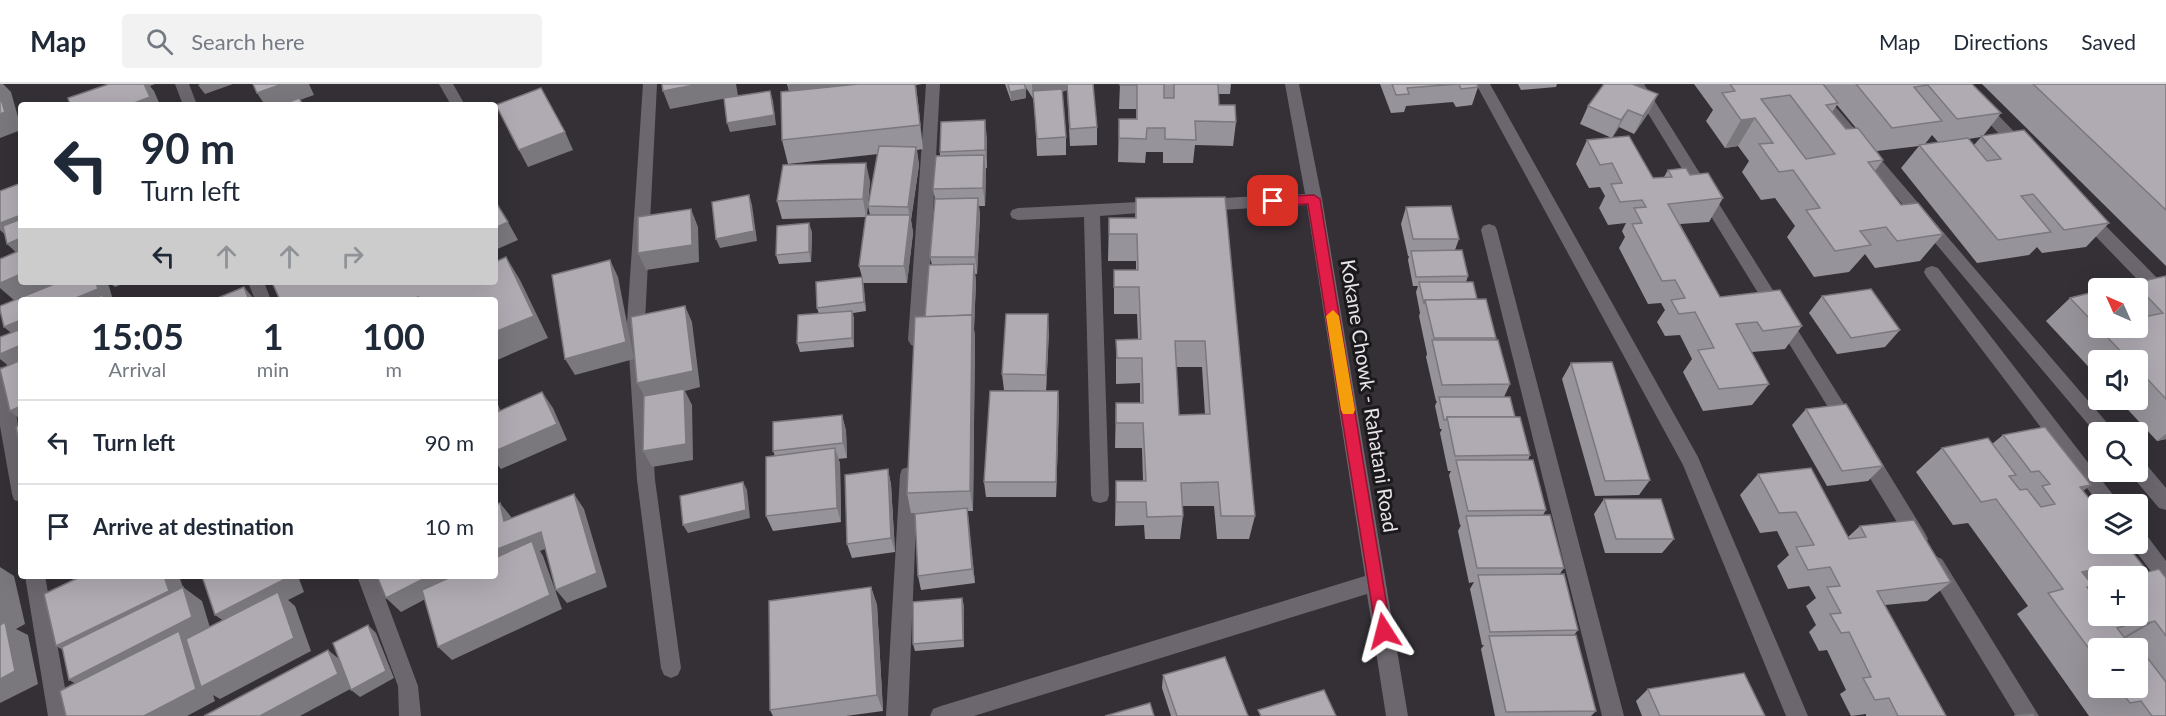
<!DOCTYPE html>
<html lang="en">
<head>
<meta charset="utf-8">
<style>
	body { margin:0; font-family:Lato,sans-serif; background:#f2f2f3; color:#1f2937; height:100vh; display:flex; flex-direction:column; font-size:22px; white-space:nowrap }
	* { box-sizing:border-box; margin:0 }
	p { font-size:20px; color:#747a83 }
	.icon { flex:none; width:33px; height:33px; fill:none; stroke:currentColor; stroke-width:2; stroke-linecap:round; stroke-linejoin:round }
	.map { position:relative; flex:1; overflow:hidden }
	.details { position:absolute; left:18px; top:213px; width:480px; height:282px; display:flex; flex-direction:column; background:#fff; border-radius:6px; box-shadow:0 6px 24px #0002 }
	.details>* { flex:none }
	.guide { position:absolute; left:18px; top:18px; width:480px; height:183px; border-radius:6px; box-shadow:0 6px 24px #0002; background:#fff; color:#1f2937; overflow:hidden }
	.needle { width:39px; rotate:315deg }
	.fabs { position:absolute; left:2088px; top:194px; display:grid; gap:12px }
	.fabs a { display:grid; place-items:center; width:60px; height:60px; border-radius:6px; background:#fff; box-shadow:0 6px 24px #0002; font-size:30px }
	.pin { position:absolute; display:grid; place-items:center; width:51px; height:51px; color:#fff; margin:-26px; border-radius:12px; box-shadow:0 3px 9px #0006 }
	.me { position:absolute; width:66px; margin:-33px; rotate:351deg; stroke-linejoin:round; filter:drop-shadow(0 0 4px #0008) }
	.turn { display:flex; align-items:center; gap:21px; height:126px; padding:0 24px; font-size:27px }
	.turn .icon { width:78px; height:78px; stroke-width:2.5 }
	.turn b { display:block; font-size:42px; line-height:51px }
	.lanes { display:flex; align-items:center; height:57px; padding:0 24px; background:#0003; justify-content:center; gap:30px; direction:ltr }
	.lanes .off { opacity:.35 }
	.eta { display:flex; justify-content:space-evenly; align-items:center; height:102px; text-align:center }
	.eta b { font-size:36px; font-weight:700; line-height:42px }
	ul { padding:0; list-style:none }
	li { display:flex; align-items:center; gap:18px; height:84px; padding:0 24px; border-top:2px solid #e0e1e3 }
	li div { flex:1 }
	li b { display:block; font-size:22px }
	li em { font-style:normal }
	header { display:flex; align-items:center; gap:36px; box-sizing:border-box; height:84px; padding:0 30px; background:#fff; border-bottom:2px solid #e0e1e3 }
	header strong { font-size:28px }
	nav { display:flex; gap:33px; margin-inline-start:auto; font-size:21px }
	.search { width:420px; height:54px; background:#f2f2f3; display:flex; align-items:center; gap:15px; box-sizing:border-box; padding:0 21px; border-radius:6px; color:#747a83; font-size:22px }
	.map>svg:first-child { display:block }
</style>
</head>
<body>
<header>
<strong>Map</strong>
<div class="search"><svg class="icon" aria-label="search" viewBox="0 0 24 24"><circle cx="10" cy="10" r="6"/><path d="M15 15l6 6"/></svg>Search here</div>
<nav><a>Map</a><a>Directions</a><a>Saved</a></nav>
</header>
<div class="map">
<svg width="2166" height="632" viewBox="0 0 2166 632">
	<rect width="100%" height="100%" fill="#343036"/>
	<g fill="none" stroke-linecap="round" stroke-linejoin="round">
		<g fill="#6c676e" fill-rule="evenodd">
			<polygon points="175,0 189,0 197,21 183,21"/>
			<polygon points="439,0 453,0 465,21 451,21"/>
			<polygon points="643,0 657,0 645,238 655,396 681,584 678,591 671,594 664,591 661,584 637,396 627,238"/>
			<polygon points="926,0 940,0 926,256 923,261 917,263 911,261 908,256"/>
			<polygon points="1285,0 1299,0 1322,115 1408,632 1386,632 1367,510 974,632 930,632 933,625 941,622 1365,492 1307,121 1202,127 1196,125 1194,121 1196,117 1202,115 1305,110"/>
			<polygon points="1476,0 1490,0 1698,373 1808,632 1786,632 1683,381"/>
			<polygon points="1630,0 1644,0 1854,336 1857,341 1854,346 1848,349 1842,346"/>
			<polygon points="1801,0 1816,0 2115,348 2098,348 2098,352"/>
			<polygon points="1952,0 1968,0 2028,62 2031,66 2028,70 2018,70"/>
			<polygon points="1159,117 1165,119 1167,123 1165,127 1100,132 1109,411 1107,417 1100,419 1093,417 1091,411 1084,133 1018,136 1012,134 1010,130 1012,126 1018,124"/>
			<polygon points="2085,125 2091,127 2166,203 2166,221 2160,219 2079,135 2077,131 2079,127"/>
			<polygon points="1489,140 1495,142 1497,146 1624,632 1602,632 1481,146 1483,142"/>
			<polygon points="1932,182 1938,184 2120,420 2099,420 1926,192 1924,188 1926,184"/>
			<polygon points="248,198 264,198 271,216 255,216"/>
			<polygon points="0,283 6,285 9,290 21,357 21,418 14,416 12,410 0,342"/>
			<polygon points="1864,359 1871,361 1925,449 1928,455 1925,461 1918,464 1911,461 1857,373 1855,367 1857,361"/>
			<polygon points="2138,377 2145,379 2166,404 2166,426 2159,424 2131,391 2130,387 2138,387"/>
			<polygon points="909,383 916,385 918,391 908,632 886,632 900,391 902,385"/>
			<polygon points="2138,446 2145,449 2166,477 2166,501 2159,498 2131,461 2130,459 2138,459"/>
			<polygon points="1935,472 1942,475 2039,632 2016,632 1928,487 1925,481 1928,475"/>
			<polygon points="25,492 45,492 70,632 48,632"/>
			<polygon points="357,492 377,492 418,602 421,632 399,632 398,602"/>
		</g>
	</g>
	<g fill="#97939a" fill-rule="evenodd">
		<polygon points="787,0 922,0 916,1 923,65 917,66 919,81 911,136 913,149 907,199 863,199 866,227 853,229 854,236 854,263 800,268 797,259 819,230 817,224 862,193 859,182 866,133 782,135 777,117 870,97 867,131 870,131 868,122 878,70 788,80 782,56 789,7"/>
		<polygon points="1005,0 1093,0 1097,43 1097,61 1070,62 1067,6 1062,8 1066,53 1066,71 1037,72 1034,16 1025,2 1026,14 1011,17"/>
		<polygon points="1120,0 1231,0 1230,10 1218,10 1219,21 1236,38 1233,62 1195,61 1193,79 1163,79 1163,68 1146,68 1145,79 1118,78 1119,35 1136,35 1136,25 1119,25"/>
		<polygon points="1380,0 1477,0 1478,3 1472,21 1456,23 1453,18 1406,22 1404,28 1391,29"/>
		<polygon points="1518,0 1557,0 1556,3 1521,6"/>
		<path d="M1694 0H1972L2001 29 1983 52 2109 139 2086 163 2042 169 2037 163 2029 171 1977 179 1901 84 1919 62 1877 67 1883 76 1875 87 1901 121 1943 150 1920 177 1875 184 1865 170 1849 188 1814 193 1787 153 1795 142 1775 114 1761 116 1742 88 1749 77 1738 62 1725 64 1706 37 1713 26ZM1837 21 1856 44 1846 45 1832 28ZM1932 51 1938 58 1925 60ZM1981 53 1974 61 1968 55Z"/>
		<polygon points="1982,0 2166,0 2166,182"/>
		<polygon points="1658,10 1649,28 1634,50 1619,43 1612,54 1580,40 1588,22"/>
		<polygon points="987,54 987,84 986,84 985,122 979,122 980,132 977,190 975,190 976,197 974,245 975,253 973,427 967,427 975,499 921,506 918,492 925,429 911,429 907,409 932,181 930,173 935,115 933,105 940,72 940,68"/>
		<polygon points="1587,56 1653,94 1664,93 1668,86 1690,91 1723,114 1709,138 1680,140 1720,213 1802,242 1785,265 1752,268 1769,300 1752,321 1703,327 1683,288 1692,275 1680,251 1665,252 1657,238 1665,226 1661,219 1648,220 1619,164 1625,153 1622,147 1626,139 1608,141 1599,124 1605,112 1600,103 1589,104 1576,80"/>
		<path d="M1225 113 1255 432 1249 455H1217L1214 422H1183V432L1180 455H1145L1144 441 1115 442 1116 397H1143L1142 364H1115L1116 319H1140V299L1116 300V256L1138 255 1137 230H1114V186H1136V177H1108L1109 134H1135L1136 114ZM1176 283H1202L1205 330 1179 331Z"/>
		<polygon points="1406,123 1459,155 1455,166 1468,192 1466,198 1477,215 1496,254 1495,256 1510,300 1504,313 1515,333 1530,371 1528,376 1546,426 1543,431 1564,484 1559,491 1578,546 1574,551 1596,627 1591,632 1495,632 1481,565 1484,561 1482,561 1470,505 1474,498 1469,499 1458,447 1461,441 1460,441 1449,391 1451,387 1448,387 1440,349 1442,345 1440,345 1435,322 1437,317 1436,317 1426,273 1427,270 1419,232 1420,229 1416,208 1418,202 1413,202 1408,176 1409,172 1408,172 1401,140"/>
		<polygon points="812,148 811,178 779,180 776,171"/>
		<polygon points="2166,192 2166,355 2157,357 2118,315 2138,315 2138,276 2098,276 2098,293 2046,237 2070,214 2138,243 2138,204 2129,204 2134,199"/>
		<polygon points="1822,212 1900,246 1885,263 1837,270 1809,229"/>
		<polygon points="1049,247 1046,307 1004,306 1002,290"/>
		<polygon points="1571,279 1650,396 1639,411 1595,412 1562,295"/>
		<polygon points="1058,307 1059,323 1056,413 986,413 984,398"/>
		<polygon points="1806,325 1883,382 1868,397 1827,402 1792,341"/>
		<polygon points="842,331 846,347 847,374 838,375 840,379 841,438 773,447 766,432 775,372 773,367"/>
		<path d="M2003 351 2083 407 2148 488 2166 494V632H2089L2017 530 2028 522 1968 439 1953 441 1916 388 1942 364 1992 360ZM2098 492H2138V531H2098ZM2098 564 2138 603H2098Z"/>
		<polygon points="888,385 891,401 895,468 852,474 847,460"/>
		<polygon points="1758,390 1848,453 1860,442 1951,498 1927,517 1885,521 1946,632 1866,632 1866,630 1851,632 1840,610 1846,606 1827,566 1819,567 1809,548 1816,541 1806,522 1816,514 1809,502 1788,505 1777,482 1789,471 1777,447 1760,449 1740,411"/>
		<polygon points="1604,415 1674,455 1662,469 1605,469 1594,430"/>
		<polygon points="871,503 877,521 883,627 846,632 773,632 770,626"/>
		<polygon points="964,521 964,563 915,567 913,560"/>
		<polygon points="1163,591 1248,632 1171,632 1162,604"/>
		<polygon points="1648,605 1765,632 1642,632 1636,617"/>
	</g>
	<g fill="#7b787d">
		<polygon points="0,0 3,0 11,8 21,44 21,46 0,54"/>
		<polygon points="120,0 155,0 150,2 154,7 160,21 129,21"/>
		<polygon points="200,0 233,0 205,10 198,1"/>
		<polygon points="282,0 309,0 314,11 300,16 303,21 265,21 257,9"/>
		<polygon points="699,0 736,0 738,12 670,25 663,7"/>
		<polygon points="791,0 869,0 792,19 788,1"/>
		<polygon points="915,0 918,18 923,65 920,41"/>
		<polygon points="1032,0 1067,0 1067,6 1033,16"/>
		<polygon points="1026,5 1026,14 1011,17 1010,8"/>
		<polygon points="770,7 773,17 776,41 730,48 727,39"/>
		<polygon points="1658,10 1649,28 1634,50 1643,32"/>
		<polygon points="1628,26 1619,43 1612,54 1621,36"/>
		<polygon points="1755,34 1738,62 1725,64 1741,36"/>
		<polygon points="985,36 987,54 987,84 985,66"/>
		<polygon points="565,48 573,66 528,83 519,66"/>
		<polygon points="916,63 919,81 911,136 913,149 907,199 904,182 910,135 908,123"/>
		<polygon points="984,71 986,89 985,122 983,104"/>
		<polygon points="866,79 870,97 866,133 863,115"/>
		<polygon points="749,111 752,121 757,157 720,164 716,155"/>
		<polygon points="978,114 980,132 977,190 975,173"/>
		<polygon points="691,125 698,143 699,178 646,186 638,169"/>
		<polygon points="21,131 21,173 7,160 13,158 0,146 0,139"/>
		<polygon points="508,138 518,156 495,166 495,144"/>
		<polygon points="809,139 812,148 811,178 809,168"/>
		<polygon points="506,173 520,196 548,254 495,277 495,248"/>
		<polygon points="610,176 618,193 634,275 575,291 565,275"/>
		<polygon points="974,180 976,197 974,245 975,253 973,427 970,407 972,232"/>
		<polygon points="21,190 21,198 63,198 15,217 0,204 0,199"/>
		<polygon points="862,193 864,202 866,227 864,218"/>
		<polygon points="96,198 105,198 109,202 113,216 71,216"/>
		<polygon points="109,198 127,198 115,203"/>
		<polygon points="244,203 255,216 249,216"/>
		<polygon points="685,222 692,238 700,303 685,307 692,321 693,376 652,383 643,367 646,315 637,299"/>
		<polygon points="852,227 854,236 854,263 852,254"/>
		<polygon points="1048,230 1049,247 1046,307 1046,291"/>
		<polygon points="21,236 21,257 4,243"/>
		<polygon points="21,261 21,286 16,288 0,275 0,270"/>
		<polygon points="1058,307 1059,323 1056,413 1056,398"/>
		<polygon points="542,308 553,324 567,356 501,385 495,378 495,367"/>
		<polygon points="495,313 505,338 495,342"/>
		<polygon points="21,322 21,336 10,327"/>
		<polygon points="842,331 846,347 847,374 843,359"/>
		<polygon points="2166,350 2166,355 2157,357"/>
		<polygon points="835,364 840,379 841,438 837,424"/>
		<polygon points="888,385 891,401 895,468 891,454"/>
		<polygon points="743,398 747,406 750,434 688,449 683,441"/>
		<polygon points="2091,401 2060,425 2080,403"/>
		<polygon points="574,410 584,425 607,503 567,519 556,506"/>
		<polygon points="500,419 512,434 504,437"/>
		<polygon points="967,424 969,438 975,499 972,485"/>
		<polygon points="541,448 552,462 540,467 543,472 562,525 452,576 438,563 495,485 495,466"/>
		<polygon points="0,483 14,492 25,540 16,545 28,551 38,600 0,619"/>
		<polygon points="2104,483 2071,505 2082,488"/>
		<polygon points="68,492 90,492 77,498"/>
		<polygon points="164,492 179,492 183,503 202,517 211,547 234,544 215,531 286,492 298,492 304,508 288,516 295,522 311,567 220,615 213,611 215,617 187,632 144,632 91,608 69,596 78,575 56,562"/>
		<polygon points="429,492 469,492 401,528 386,514"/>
		<polygon points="871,503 877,521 883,627 877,611"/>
		<polygon points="962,514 964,521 964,563 963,556"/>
		<polygon points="2155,537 2119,558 2112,560 2147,539"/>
		<polygon points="368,541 376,549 394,594 360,613 351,606"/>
		<polygon points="328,566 344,579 354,603 300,632 260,632"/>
	</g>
	<g fill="#b0abb3" stroke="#7b787d" stroke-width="1.5" fill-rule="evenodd">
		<polygon points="109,0 144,0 150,13 129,21 70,21 68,14"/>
		<polygon points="253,0 282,0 257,9"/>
		<polygon points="662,0 699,0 663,7"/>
		<polygon points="858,0 915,0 920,41 782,56 781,8"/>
		<polygon points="1008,0 1024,0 1026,5 1010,8"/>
		<polygon points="1067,0 1093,0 1097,43 1070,45"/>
		<polygon points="1120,0 1164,0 1164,14 1174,14 1174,0 1218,0 1219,21 1235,21 1236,38 1195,37 1196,56 1165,55 1165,44 1147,44 1146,55 1119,54 1119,35 1137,35 1137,1 1120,1"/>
		<polygon points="1392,0 1458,0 1407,4 1409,10 1396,11"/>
		<polygon points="1459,0 1477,0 1478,3 1461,5"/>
		<polygon points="1604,0 1632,0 1658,10 1643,32 1628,26 1621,36 1588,22"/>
		<path d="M1730 0H1823L1838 19 1826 21 1846 45 1858 44 1883 76 1868 78 1901 121 1918 119 1943 150 1897 157 1886 143 1860 147 1871 161 1835 167 1806 126 1820 124 1793 86 1779 88 1759 60 1773 59 1755 34 1741 36 1722 9 1735 7ZM1790 11 1835 70 1806 75 1761 15Z"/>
		<polygon points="1856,0 1972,0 2001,29 1957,35 1928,1 1914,3 1942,37 1892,44"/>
		<polygon points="2033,0 2166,0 2166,126"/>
		<polygon points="541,4 565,48 519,66 496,21"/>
		<polygon points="1062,5 1066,53 1037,55 1033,7"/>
		<polygon points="770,7 774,31 727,39 724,14"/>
		<polygon points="0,12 5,28 0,30"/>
		<polygon points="299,14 303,21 282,21"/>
		<polygon points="985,36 985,66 940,68 941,38"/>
		<polygon points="2024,46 2109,139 2064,146 2033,110 2021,112 2051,148 1998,156 1919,61 1968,54 1987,77 2001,75 1981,52"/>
		<polygon points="1629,52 1653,94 1672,93 1668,86 1686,84 1690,91 1708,89 1723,114 1668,120 1720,213 1780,206 1802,242 1763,247 1757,238 1736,240 1769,300 1719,305 1698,266 1714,264 1695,228 1679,230 1671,216 1685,214 1675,196 1662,197 1632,140 1642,139 1634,124 1646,123 1642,116 1620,118 1611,100 1622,99 1612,79 1600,81 1587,56"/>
		<polygon points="879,62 916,63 908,123 868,122"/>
		<polygon points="984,71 983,104 933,105 936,72"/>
		<polygon points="866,79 863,115 777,117 783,81"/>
		<polygon points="21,99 21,131 0,139 0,107"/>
		<polygon points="749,111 754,147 716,155 712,118"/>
		<path d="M1225 113 1255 432H1221L1218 398 1181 399 1183 432 1147 433 1146 418H1116V397H1146L1143 339H1116V319H1143L1142 274H1117L1116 256 1141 255 1139 203H1114V186H1138L1137 150H1109V134H1136V114ZM1175 257H1205L1210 330 1179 331Z"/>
		<polygon points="978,114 975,173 930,173 935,115"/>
		<polygon points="495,117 508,138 495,144"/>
		<polygon points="1451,122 1459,155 1413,155 1406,123"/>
		<polygon points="691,125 692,161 638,169 638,133"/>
		<polygon points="866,131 910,131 904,182 859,182"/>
		<polygon points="21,135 21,154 7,160 3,142"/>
		<polygon points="809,139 809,168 776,171 777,142"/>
		<polygon points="21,166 21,190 0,199 0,175"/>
		<polygon points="1462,166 1468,192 1416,193 1411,167"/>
		<polygon points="506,173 534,232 495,248 495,216 420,216 418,213 412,216 280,216 272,198 495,198 495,178"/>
		<polygon points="610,176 626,258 565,275 552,191"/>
		<polygon points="974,180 972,231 925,233 929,181"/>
		<polygon points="2166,192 2166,315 2138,285 2138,276 2129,276 2070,214 2098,207 2098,243 2138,243 2138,227 2144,233 2163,229 2134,199"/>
		<polygon points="862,193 864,218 817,224 816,198"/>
		<polygon points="59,198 96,198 98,205 71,216 21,216 21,236 4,243 0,226 0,222"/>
		<polygon points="1419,198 1473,198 1477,215 1425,216 1424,220"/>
		<polygon points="244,203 249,216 213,216"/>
		<polygon points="1871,205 1900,246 1851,254 1822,212"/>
		<polygon points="102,211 104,216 91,216"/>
		<polygon points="1486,215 1496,254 1434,254 1425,216"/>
		<polygon points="685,222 693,287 637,299 631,233"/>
		<polygon points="852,227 852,254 797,259 798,231"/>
		<polygon points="1006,230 1048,230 1046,291 1002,290"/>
		<polygon points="972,231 970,407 907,409 915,233"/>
		<polygon points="21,245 21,261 0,270 0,253"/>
		<polygon points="1432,256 1498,256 1510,300 1442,301"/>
		<polygon points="21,276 21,322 10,327 0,285"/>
		<polygon points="1612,278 1650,396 1605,397 1571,279"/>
		<polygon points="684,305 686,360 643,367 644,312"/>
		<polygon points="990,307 1058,307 1056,398 984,398"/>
		<polygon points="542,308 557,340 495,367 495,329"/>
		<polygon points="1439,313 1510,313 1515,333 1447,333 1446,336 1444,336"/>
		<polygon points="495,319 498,327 495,329"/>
		<polygon points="1846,320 1883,382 1842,387 1806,325"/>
		<polygon points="842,331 843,359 773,367 773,338"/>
		<polygon points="1447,333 1520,333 1530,371 1455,372"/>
		<polygon points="21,341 21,366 16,343"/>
		<polygon points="2045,343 2091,401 2080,403 2098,426 2098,459 2125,459 2148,488 2159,485 2166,494 2166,552 2155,537 2147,539 2138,526 2138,492 2111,492 2104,483 2082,488 2093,502 2087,503 2098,517 2098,531 2115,531 2124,542 2117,544 2132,564 2098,564 2098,577 2048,509 2063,505 1996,415 1981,418 1942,364 1988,354 2016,391 2009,392 2020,406 2027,405 2041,423 2055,420 2042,402 2050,400 2039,387 2031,388 2003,351"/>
		<polygon points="835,364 837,424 766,432 766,373"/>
		<polygon points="1456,376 1533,376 1546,426 1468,427"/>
		<polygon points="1811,384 1849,455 1866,453 1860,442 1914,436 1951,498 1877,507 1946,632 1898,632 1889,614 1875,616 1863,594 1871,593 1849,548 1841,549 1830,530 1841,529 1827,503 1840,502 1830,483 1808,486 1796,463 1814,461 1796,428 1779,429 1758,390"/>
		<polygon points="888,385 891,454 847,460 845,391"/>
		<polygon points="743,398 746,426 683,441 680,412"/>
		<polygon points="574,410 597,489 556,506 541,448 495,466 495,421 500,419 504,437"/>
		<polygon points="1604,415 1661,415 1674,455 1616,455"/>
		<polygon points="967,424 972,485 918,492 915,430"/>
		<polygon points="1550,431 1564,484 1477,484 1466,432"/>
		<polygon points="532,457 550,511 438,563 422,506 453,492 495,492 495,474"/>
		<polygon points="1564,490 1578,546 1490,548 1478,491"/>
		<polygon points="82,492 164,492 169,507 56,562 44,510"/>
		<polygon points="202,492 286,492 287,494 215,531"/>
		<polygon points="377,492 429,492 386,514"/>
		<polygon points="183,503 192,533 69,596 62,563"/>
		<polygon points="871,503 877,611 770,626 769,517"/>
		<polygon points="278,508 294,554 201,603 186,555"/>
		<polygon points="962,514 963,556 913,560 913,518"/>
		<polygon points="5,538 15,587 0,595 0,541"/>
		<polygon points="368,541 386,587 351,606 333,559"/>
		<polygon points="179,547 196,605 144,632 66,632 60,607"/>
		<polygon points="1576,551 1596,627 1506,628 1489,552"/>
		<polygon points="2139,563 2166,598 2166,632 2152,632 2141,617 2130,619 2117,603 2138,603 2138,564 2134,564"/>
		<polygon points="328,566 338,590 260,632 204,632"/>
		<polygon points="1225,573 1248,632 1177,632 1163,591"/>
		<polygon points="1744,589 1765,632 1660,632 1648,605"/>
		<polygon points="1324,606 1336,632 1261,632 1258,626"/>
		<polygon points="1150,619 1154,632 1105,632"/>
		<polygon points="2033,630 2034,632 2014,632"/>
	</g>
	<polygon fill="#e11d48" stroke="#92132f" stroke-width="1.5" points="1314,111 1320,115 1391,547 1389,552 1384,554 1378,552 1376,547 1308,120 1273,122 1267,117 1273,113"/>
	<polygon fill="#f59e0b" points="1333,226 1339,232 1355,326 1353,330 1343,330 1341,326 1326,232"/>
	<g text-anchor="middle" stroke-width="6" stroke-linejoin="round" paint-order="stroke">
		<g font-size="20" fill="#e8e5e9" stroke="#1b191c">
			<text transform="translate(1369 312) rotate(81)" y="7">Kokane Chowk - Rahatani Road</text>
		</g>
	</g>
</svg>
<div class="fabs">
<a><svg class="needle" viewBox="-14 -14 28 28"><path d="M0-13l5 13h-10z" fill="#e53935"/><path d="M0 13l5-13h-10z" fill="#747a83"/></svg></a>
<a><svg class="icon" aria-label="sound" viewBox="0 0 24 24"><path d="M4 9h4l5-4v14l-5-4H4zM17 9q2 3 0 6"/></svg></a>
<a><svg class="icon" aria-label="search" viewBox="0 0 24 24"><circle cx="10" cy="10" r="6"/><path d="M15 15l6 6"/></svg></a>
<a><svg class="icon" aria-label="layers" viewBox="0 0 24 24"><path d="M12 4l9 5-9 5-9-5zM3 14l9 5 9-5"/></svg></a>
<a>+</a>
<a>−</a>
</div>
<div class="pin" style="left:1273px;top:117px;background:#d93025"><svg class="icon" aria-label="arrive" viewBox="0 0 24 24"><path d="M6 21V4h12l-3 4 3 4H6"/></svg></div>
<svg class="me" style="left:1384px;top:547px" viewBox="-20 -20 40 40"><path d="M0-17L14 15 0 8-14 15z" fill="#e11d48" stroke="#fff" stroke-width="4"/></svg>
<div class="guide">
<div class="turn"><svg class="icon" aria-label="left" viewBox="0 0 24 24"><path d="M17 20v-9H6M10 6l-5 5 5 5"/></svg><div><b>90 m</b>Turn left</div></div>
<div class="lanes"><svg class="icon" aria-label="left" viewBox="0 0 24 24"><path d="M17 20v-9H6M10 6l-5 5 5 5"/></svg><svg class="icon off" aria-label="ahead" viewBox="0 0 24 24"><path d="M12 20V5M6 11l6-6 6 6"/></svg><svg class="icon off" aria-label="ahead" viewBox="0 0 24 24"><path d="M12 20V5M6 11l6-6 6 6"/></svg><svg class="icon off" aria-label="right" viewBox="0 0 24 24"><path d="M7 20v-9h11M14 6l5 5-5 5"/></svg></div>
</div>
<section class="details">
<div class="eta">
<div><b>15:05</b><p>Arrival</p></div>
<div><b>1</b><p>min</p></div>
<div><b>100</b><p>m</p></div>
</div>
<ul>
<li><svg class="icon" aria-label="left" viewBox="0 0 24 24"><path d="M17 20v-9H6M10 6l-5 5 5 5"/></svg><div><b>Turn left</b></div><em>90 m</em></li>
<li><svg class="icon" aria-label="arrive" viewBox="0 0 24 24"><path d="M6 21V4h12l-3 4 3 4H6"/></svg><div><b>Arrive at destination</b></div><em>10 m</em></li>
</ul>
</section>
</div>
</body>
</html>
